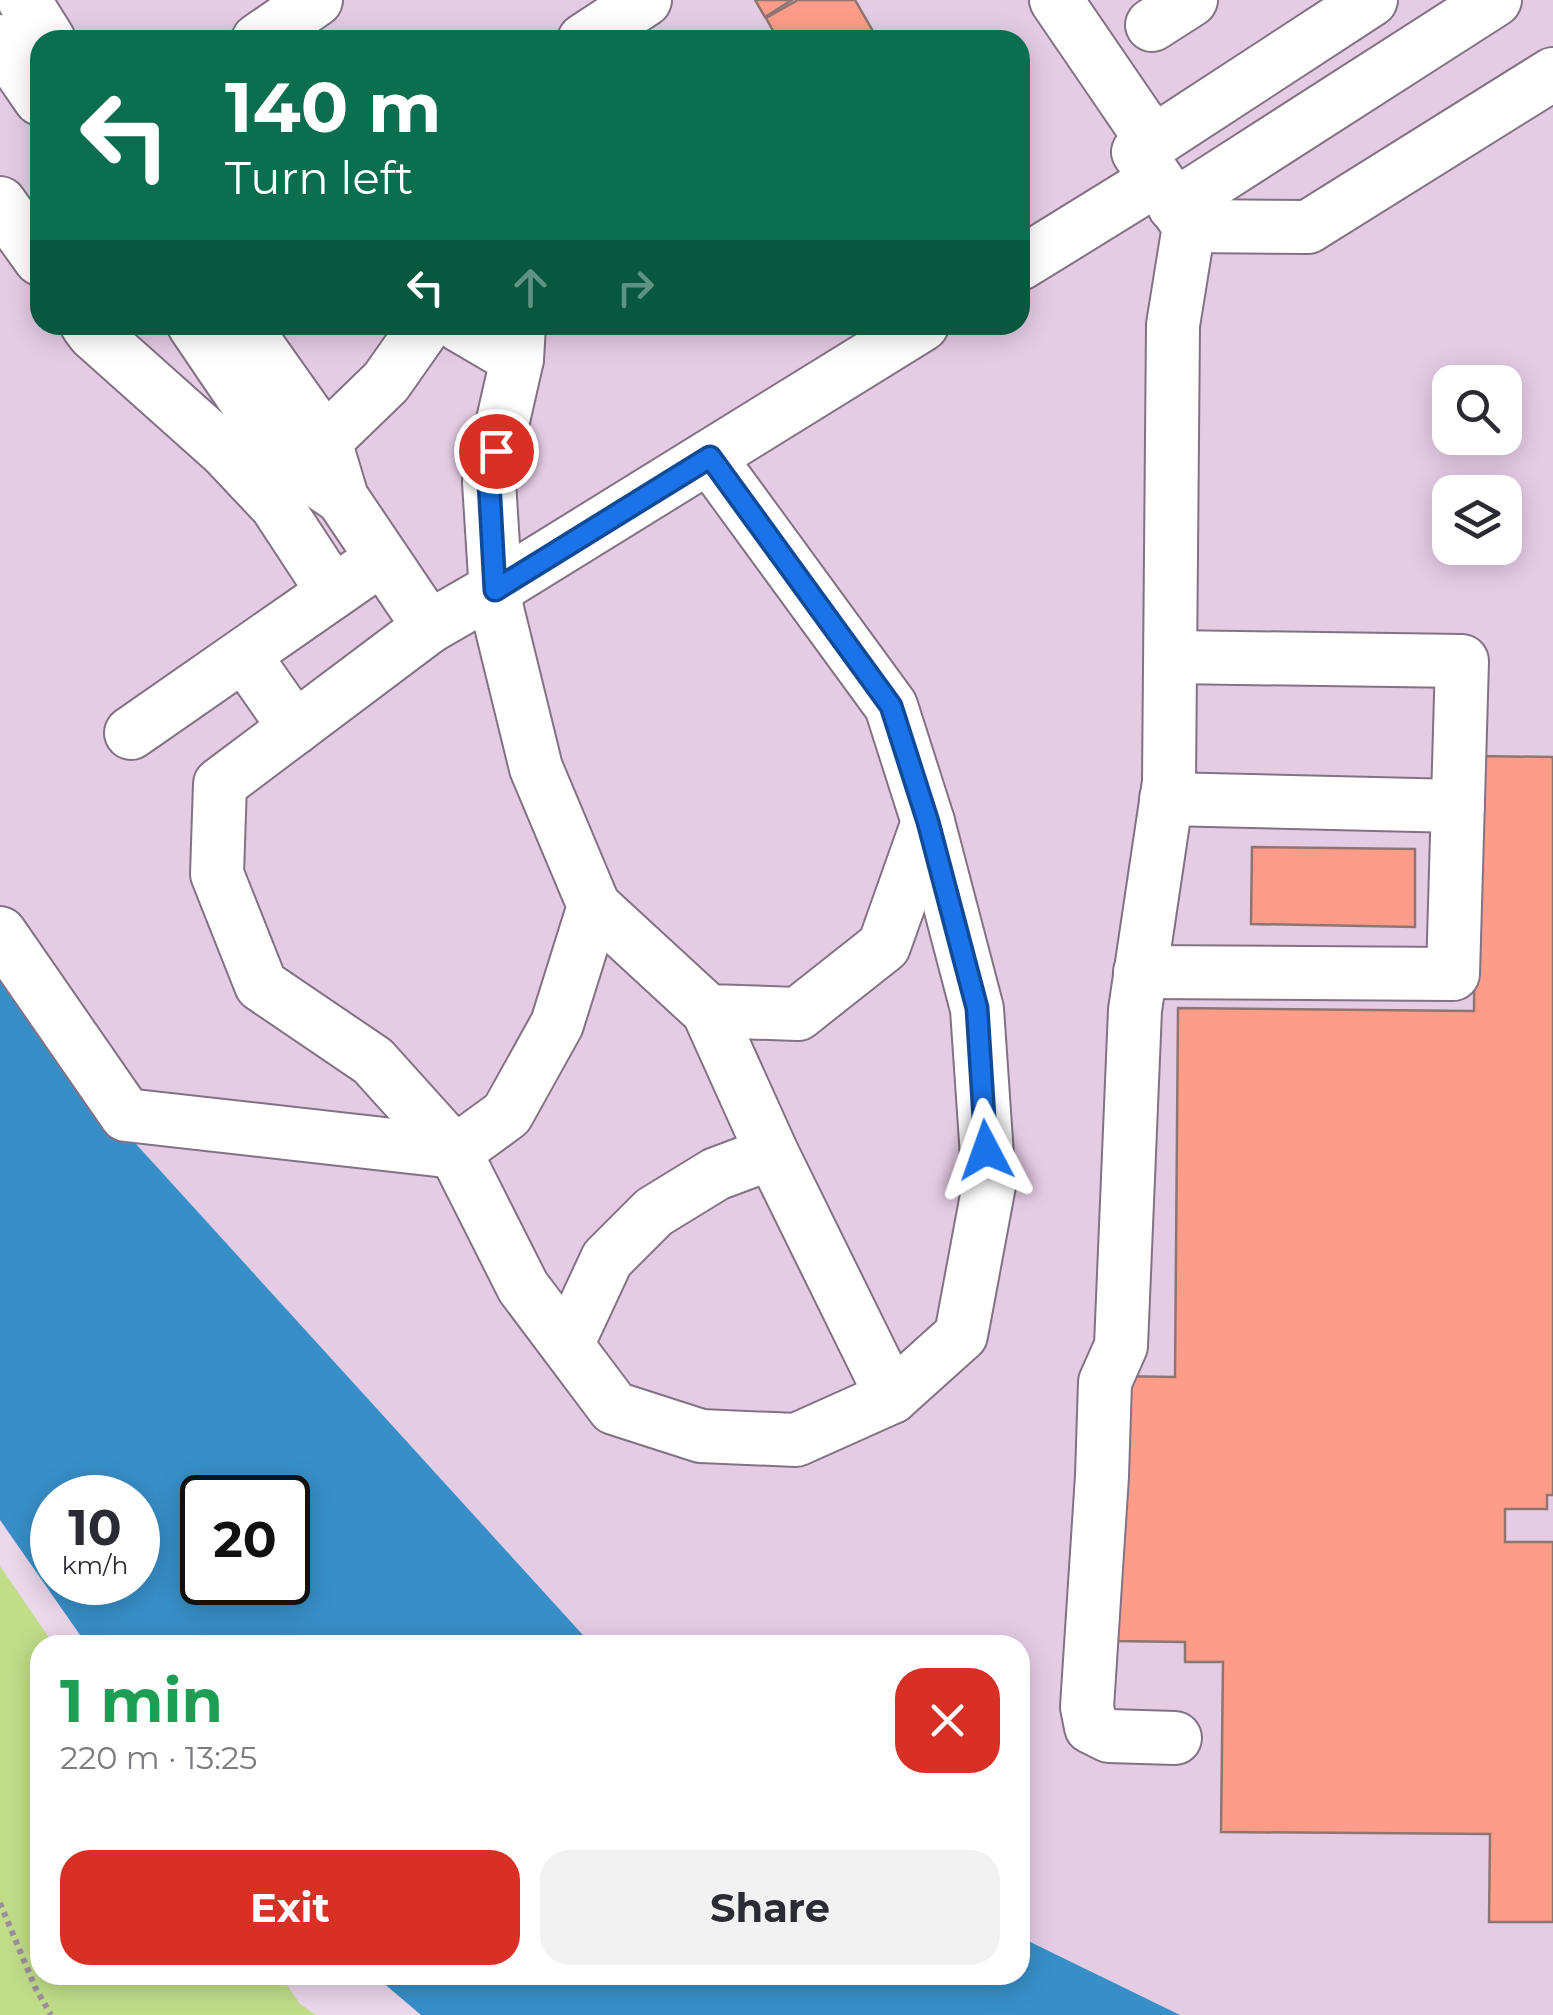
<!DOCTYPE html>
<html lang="en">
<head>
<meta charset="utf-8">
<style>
	body { margin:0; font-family:Montserrat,sans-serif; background:#f2f2f3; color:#2b2b33; height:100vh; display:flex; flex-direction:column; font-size:38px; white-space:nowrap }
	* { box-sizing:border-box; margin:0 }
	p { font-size:32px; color:#7c7c81 }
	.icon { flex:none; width:55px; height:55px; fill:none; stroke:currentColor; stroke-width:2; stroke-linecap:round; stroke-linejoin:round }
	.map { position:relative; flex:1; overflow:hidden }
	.sheet { position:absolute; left:30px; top:1635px; width:1000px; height:350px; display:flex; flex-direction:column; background:#fff; border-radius:30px; box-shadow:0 5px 25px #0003 }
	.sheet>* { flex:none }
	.guide { position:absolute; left:30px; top:30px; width:1000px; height:305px; border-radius:30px; box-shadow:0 5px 25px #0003; background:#0b6e4f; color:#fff; overflow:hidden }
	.tools { position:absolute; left:1432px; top:365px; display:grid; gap:20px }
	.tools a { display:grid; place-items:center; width:90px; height:90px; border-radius:20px; background:#fff; box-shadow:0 5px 25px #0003; font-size:50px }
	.speed { position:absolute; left:30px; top:1475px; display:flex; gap:20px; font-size:50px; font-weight:700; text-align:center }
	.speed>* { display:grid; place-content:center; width:130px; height:130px; border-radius:50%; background:#fff; box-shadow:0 5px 25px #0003; line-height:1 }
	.speed small { font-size:25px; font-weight:400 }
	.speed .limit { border:5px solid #111; border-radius:15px; background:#fff; color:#111 }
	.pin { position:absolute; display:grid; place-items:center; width:85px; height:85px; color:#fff; margin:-42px; border:5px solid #fff; border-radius:50%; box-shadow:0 2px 10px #0007 }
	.me { position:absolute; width:110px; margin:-55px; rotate:356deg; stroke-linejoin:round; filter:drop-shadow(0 0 8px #0008) }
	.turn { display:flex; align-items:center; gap:35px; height:210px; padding:0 30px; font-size:45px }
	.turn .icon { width:130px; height:130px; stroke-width:2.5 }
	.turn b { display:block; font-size:70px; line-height:85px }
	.lanes { display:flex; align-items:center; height:95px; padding:0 30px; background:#0003; justify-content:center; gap:50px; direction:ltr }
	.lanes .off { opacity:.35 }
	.round { display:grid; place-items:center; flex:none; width:105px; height:105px; border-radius:30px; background:#f2f2f3 }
	.summary { display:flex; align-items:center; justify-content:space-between; height:170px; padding:0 30px }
	h1 { font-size:60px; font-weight:700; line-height:75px; color:#1e9e55 }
	.primary-button { display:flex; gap:20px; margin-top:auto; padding:20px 30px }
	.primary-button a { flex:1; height:115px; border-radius:30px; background:#d93025; color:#fff; font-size:40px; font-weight:700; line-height:115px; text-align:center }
	.primary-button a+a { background:#f2f2f3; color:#2b2b33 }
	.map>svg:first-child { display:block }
</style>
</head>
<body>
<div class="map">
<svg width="1553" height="2015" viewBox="0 0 1553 2015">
	<rect width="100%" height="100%" fill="#ebd8eb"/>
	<path fill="#e5cce5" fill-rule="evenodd" d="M0 0H1553V2015H1111L1020 1956V1645H588L126 1133 0 957ZM40 40H1020V325H40ZM1450 382H1505V438H1450ZM1450 492H1505V548H1450Z"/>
	<polygon fill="#c2dd8a" points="0,1566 54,1645 40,1645 40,1975 280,1975 300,2004 316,2015 0,2015"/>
	<g fill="#388fc8" fill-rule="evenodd">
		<path d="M0 957 126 1133 592 1645H87L0 1520ZM52 1498H138V1582H52ZM202 1498H288V1582H202Z"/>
		<polygon points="1020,1937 1180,2015 421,2015 374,1975 1020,1975"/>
	</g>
	<g fill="#fd9d89" stroke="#8f7570" stroke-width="2.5">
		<polygon points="755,0 792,0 765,17"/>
		<polygon points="798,0 855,0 878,40 778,40 766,18"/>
		<polygon points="1476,756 1553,757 1553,1495 1547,1495 1547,1509 1505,1509 1505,1542 1553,1542 1553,1922 1489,1922 1490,1834 1221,1832 1223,1662 1185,1662 1185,1642 1113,1641 1116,1376 1175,1377 1178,1008 1474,1011"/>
		<polygon points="1252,847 1415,849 1415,927 1251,924"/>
	</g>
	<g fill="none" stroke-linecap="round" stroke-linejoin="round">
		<g stroke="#837284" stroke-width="56">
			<g id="minor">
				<polyline points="24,0 49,40"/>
				<polyline points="1056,0 1153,142"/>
				<polyline points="1152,25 1191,0"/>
				<polyline points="258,40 316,0"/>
				<polyline points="584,40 645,0"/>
				<polyline points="0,41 40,99"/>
				<polyline points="0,203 40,259"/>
				<polyline points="1174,206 1495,0"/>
				<polyline points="1189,226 1308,227 1553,74"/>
				<polyline points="1020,264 1156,180"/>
				<polyline points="87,325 93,333 224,450 276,505 333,592"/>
				<polyline points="194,325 285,459 342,498"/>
				<polyline points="243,325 325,441 342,498 429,627 495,589 922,325"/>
				<polyline points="459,325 517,359"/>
				<polyline points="325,441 386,382 426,325"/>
				<polyline points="429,627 220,784 217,874 261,985 373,1061 455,1152 523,1287 614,1408 701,1436 796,1440 892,1397 961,1335 989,1185 977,1009 928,822"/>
				<polyline points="244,655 295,728"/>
				<polyline points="131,733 361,573"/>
				<polyline points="1166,799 1458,806"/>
				<polyline points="594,906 708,1011 798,1014 884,946 928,822 891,706 709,457"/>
				<polyline points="0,933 126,1115 455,1152 507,1114 557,1024 594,906 536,768 497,609 489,482 517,359 519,325"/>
				<polyline points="1140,972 1453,974 1462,661 1171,657"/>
				<polyline points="708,1011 772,1153"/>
				<polyline points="567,1345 607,1259 654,1212 716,1174 772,1153 892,1397"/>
				<polyline points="1175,1738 1109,1736 1091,1727 1087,1707 1102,1476 1105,1382 1121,1346 1135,1010 1169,782 1173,325 1189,226 1138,152 1371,0"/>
			</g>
		</g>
		<polyline stroke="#9e8f9e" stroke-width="6" stroke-dasharray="5 5" stroke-linecap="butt" points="0,1903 35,1987 51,2015"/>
		<use href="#minor" stroke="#fff" stroke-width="52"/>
	</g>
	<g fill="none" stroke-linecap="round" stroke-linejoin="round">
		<g stroke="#114b97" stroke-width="25">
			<polyline id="route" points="496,451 489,482 495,590 710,457 891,706 928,822 977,1008 986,1150"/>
		</g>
		<use href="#route" stroke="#1a73e8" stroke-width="18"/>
	</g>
</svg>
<div class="tools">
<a><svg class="icon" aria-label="search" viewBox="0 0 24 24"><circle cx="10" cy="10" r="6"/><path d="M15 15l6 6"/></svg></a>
<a><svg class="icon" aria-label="layers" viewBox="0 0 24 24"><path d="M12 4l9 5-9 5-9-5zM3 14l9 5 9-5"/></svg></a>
</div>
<div class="speed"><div>10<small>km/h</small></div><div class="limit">20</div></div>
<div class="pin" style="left:496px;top:451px;background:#d93025"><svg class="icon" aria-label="arrive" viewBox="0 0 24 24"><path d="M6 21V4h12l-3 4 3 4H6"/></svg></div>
<svg class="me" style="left:986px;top:1150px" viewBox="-20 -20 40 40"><path d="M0-17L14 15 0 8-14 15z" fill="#1a73e8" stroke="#fff" stroke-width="4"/></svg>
<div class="guide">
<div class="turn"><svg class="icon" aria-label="left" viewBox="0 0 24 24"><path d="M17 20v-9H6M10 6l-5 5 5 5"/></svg><div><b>140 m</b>Turn left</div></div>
<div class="lanes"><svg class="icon" aria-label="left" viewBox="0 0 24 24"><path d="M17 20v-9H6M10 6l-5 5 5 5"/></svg><svg class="icon off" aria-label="ahead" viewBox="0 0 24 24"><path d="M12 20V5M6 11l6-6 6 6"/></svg><svg class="icon off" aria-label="right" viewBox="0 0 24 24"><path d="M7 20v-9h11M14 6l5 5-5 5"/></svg></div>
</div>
<section class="sheet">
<div class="summary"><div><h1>1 min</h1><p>220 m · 13:25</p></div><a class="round" style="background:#d93025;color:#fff"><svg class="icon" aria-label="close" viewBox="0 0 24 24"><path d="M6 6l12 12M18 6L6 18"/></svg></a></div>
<div class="primary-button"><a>Exit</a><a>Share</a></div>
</section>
</div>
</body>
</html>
